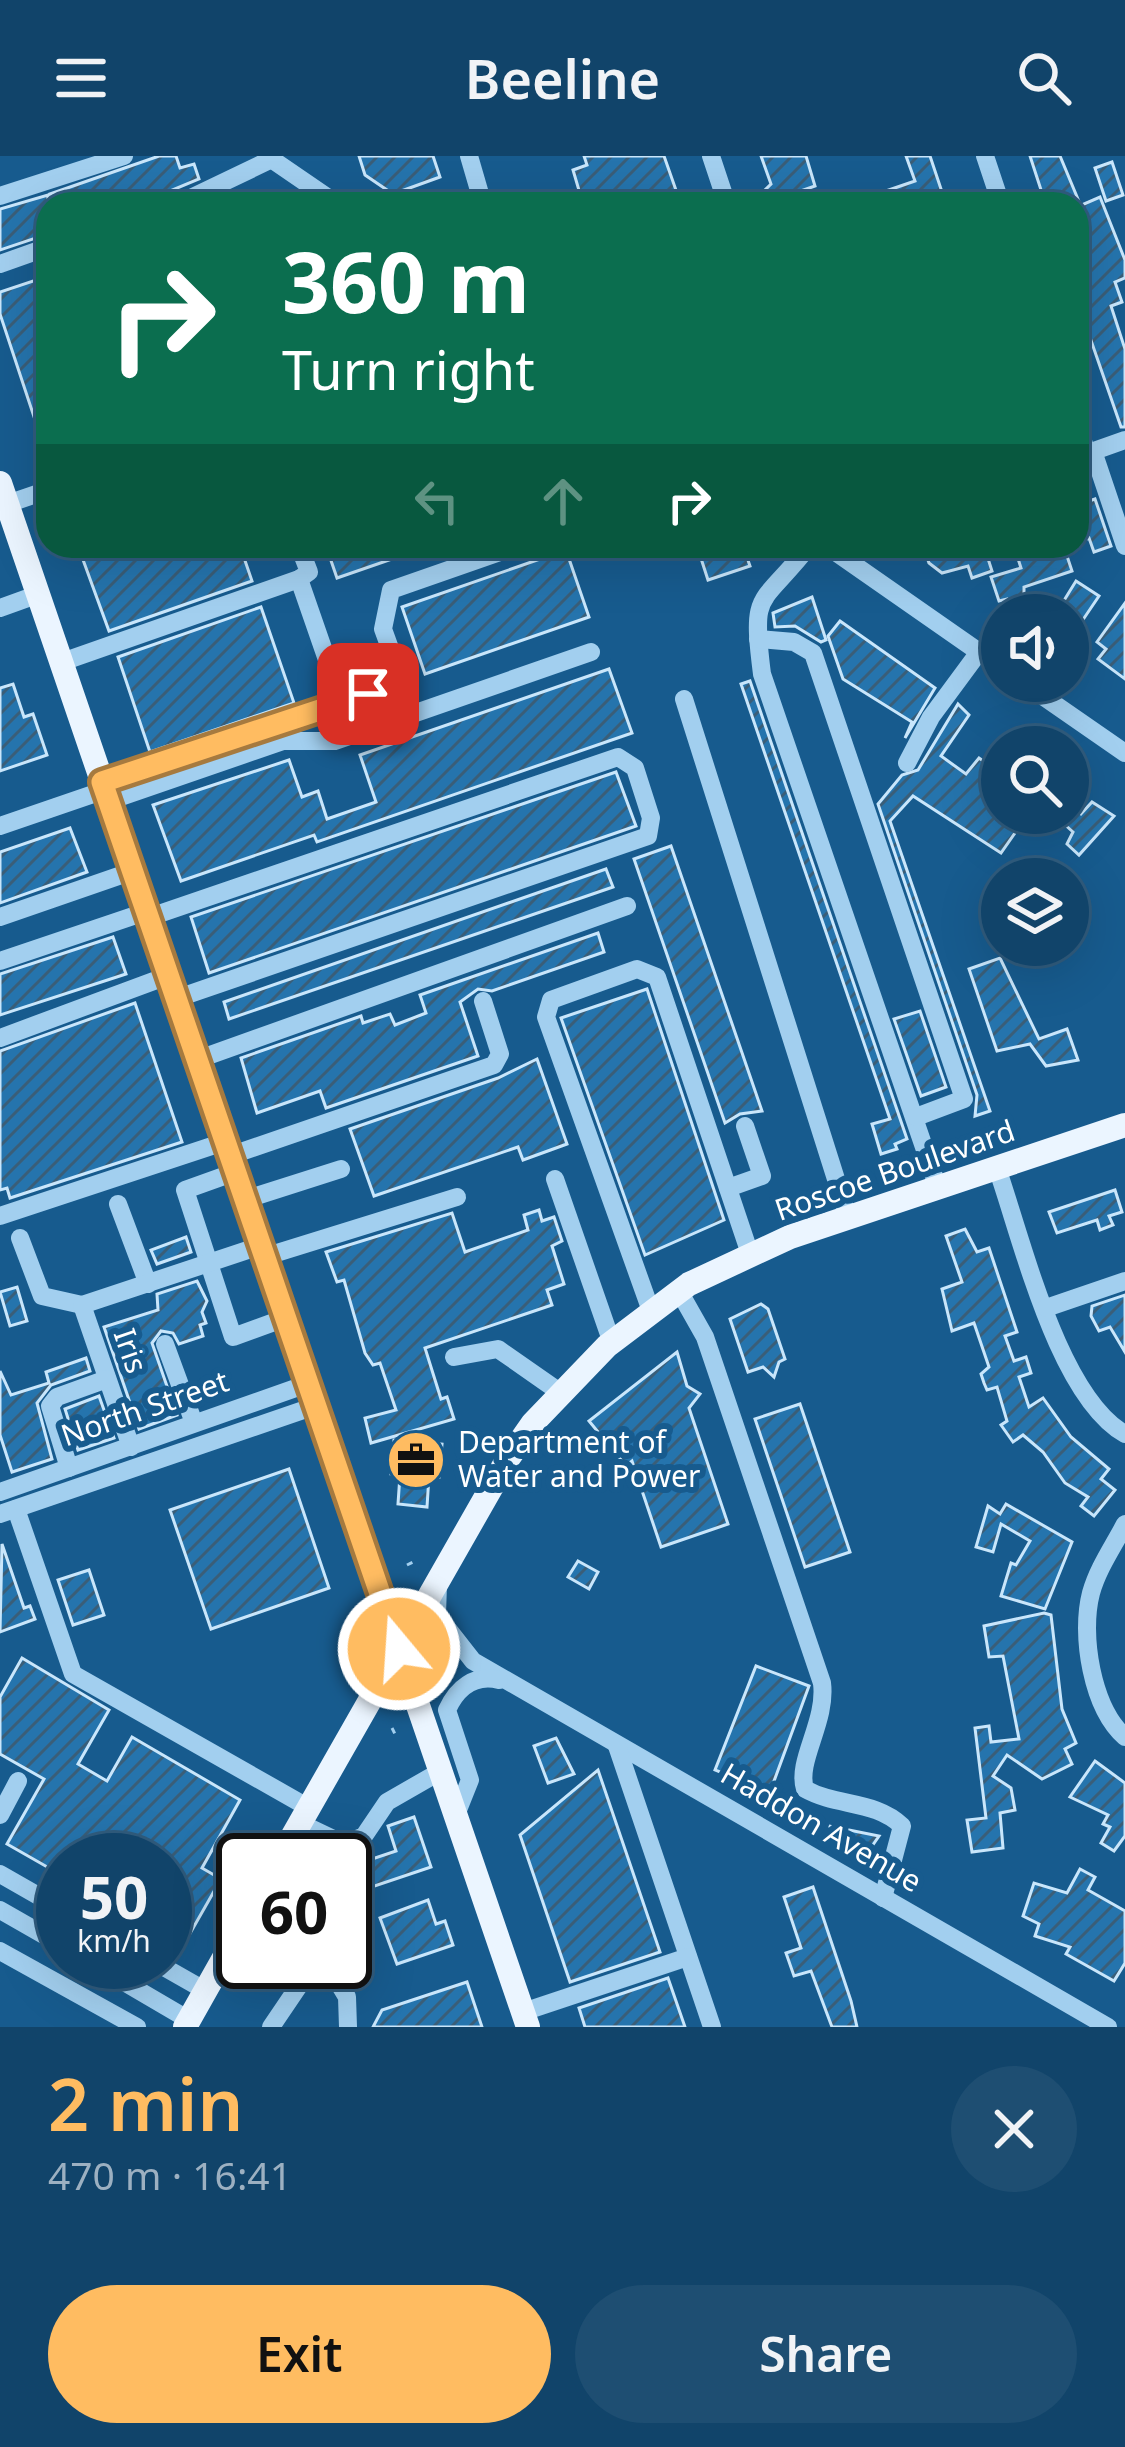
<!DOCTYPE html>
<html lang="en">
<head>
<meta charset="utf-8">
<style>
	body { margin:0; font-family:"Noto Sans",sans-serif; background:#1e4e72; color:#f1f3f6; height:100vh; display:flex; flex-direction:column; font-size:45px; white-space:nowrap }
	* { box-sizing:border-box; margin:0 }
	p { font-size:39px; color:#9cb0c1 }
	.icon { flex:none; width:66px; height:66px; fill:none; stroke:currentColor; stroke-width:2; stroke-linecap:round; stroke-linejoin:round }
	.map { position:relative; height:1871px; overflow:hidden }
	.panel { display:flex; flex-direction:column; background:#11446a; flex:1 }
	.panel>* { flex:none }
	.hud { position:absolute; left:36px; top:36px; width:1053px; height:366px; border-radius:36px; box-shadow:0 12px 48px #0002,0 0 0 3px #305c7e; background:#0b6e4f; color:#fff; overflow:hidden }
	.buttons { position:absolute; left:981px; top:438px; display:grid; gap:24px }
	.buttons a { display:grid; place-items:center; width:108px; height:108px; border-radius:50%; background:#11446a; box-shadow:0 12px 48px #0002,0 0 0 3px #305c7e; font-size:60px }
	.speed { position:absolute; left:36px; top:1677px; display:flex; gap:24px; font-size:60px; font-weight:700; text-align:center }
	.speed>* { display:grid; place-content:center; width:156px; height:156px; border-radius:50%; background:#11446a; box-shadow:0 12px 48px #0002,0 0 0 3px #305c7e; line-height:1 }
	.speed small { font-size:30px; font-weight:400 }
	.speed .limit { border:6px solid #111; border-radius:18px; background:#fff; color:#111 }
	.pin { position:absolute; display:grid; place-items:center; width:102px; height:102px; color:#fff; margin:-51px; border-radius:24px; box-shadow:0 6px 18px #0006 }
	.me { position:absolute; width:132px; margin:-66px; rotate:342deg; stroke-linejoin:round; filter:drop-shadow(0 0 9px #0008) }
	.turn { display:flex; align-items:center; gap:42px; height:252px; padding:0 48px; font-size:54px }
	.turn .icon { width:156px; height:156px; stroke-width:2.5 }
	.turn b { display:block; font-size:84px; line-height:102px }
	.lanes { display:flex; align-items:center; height:114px; padding:0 48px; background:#0003; justify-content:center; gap:60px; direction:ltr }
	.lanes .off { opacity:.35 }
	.round { display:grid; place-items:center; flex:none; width:126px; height:126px; border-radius:63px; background:#1e4e72 }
	.summary { display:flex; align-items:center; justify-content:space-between; height:204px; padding:0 48px }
	h1 { font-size:72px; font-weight:600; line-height:90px; color:#ffbc61 }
	.action { display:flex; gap:24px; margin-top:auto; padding:24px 48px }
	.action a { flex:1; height:138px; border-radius:72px; background:#ffbc61; color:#111; font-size:48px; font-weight:600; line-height:138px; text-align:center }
	.action a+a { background:#1e4e72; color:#f1f3f6 }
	header { display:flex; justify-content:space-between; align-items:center; height:156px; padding:0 48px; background:#11446a; font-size:54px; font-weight:600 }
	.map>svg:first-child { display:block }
</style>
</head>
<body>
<header><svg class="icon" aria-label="menu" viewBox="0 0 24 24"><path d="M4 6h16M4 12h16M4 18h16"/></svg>Beeline<svg class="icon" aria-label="search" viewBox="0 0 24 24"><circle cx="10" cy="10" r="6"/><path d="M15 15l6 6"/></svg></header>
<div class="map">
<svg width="1125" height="1871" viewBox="0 0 1125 1871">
	<defs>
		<pattern id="building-hatch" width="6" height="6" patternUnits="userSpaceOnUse" patternTransform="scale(3)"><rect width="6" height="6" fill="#2574ad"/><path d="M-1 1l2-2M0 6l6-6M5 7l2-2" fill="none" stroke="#3a5e78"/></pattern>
	</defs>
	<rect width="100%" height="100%" fill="#175b8e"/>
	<g fill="url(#building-hatch)" stroke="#c9e6fb" stroke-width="3">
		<polygon points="159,0 176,0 180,12 194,8 199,23 139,48 54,48 50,38"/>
		<polygon points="359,0 433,0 440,21 393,38 365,19"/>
		<polygon points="584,0 664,0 677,37 658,48 583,48 573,14 587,9"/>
		<polygon points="761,0 806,0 815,30 795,37 799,48 770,48 765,34 771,28"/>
		<polygon points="906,0 930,0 946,48 884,48 880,37 915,25"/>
		<polygon points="1030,0 1060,0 1080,48 1038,48 1044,43"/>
		<polygon points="1112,6 1123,39 1106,45 1095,12"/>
		<polygon points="48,39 48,78 0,94 0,53"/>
		<polygon points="1100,41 1125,104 1125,122 1115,126 1122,146 1111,150 1125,193 1125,271 1121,271 1077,144 1077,51"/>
		<polygon points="48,120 48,297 46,297 0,158 0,136"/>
		<polygon points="1095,343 1111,390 1094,396 1089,382 1077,387 1077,349"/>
		<polygon points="78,390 240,390 252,425 109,475"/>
		<polygon points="326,390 424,390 424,392 337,422"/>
		<polygon points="697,390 743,390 750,410 708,424"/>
		<polygon points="933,390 984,390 992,415 972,422 968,410 942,417 929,407 924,393"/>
		<polygon points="1014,390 1051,390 1055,401 1066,397 1072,415 1024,431 1024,444 1009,450 1007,443 999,445 991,421 1021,412"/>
		<polygon points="566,394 589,461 425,518 402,451"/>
		<polygon points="1076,425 1099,440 1078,471 1068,459 1055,459"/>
		<polygon points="812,441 826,484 821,486 795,470 775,471 773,457"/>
		<polygon points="1125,447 1125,523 1098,503 1106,493 1097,486"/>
		<polygon points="261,451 294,547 150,596 118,501"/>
		<polygon points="840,465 935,532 905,582 912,566 843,523 828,480"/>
		<polygon points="609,513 632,577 317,686 314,679 181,725 153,649 289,604 302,641 318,635 327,663 376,646 360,599"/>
		<polygon points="750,525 907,983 895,988 897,993 881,998 872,968 890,963 741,528"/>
		<polygon points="13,528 24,561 33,558 47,599 0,615 0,532"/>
		<polygon points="958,548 969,559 941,600 966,618 979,602 1002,618 1002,657 1029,657 1001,697 913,640 890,665 990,955 975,960 977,939 878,648 902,619 918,614"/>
		<polygon points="616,616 636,670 209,817 191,761"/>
		<polygon points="1068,646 1081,658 1092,646 1114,660 1079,699 1067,688 1073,676 1052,657 1068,657"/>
		<polygon points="70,672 87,716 0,747 0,696"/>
		<polygon points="671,690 762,955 740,958 725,967 634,703"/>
		<polygon points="606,713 613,731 229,863 224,846"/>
		<polygon points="598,777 604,796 492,835 478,833 460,846 478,900 326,952 320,935 257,957 241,902 361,860 363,867 390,858 395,869 426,857 420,839"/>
		<polygon points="113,781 126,818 0,859 0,818"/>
		<polygon points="1000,802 1039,883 1067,873 1078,904 1046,910 1030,888 997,895 969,813"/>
		<polygon points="647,833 724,1064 645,1099 561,862"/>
		<polygon points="135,847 182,986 10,1042 7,1032 0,1034 0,895"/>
		<polygon points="920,855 946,931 921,940 894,863"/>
		<polygon points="537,903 567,988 523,1004 518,991 374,1040 350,973 498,922"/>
		<polygon points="1115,1034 1122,1056 1109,1060 1113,1069 1100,1074 1097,1064 1057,1077 1049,1056"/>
		<polygon points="539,1054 542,1065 554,1061 562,1085 552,1090 564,1128 547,1134 552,1149 425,1192 441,1243 447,1241 454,1263 371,1287 365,1262 396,1254 380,1207 373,1209 365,1197 344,1124 337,1126 326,1096 452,1057 465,1096 528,1074 524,1059"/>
		<polygon points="965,1073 977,1096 989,1092 1017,1176 1005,1180 1014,1205 1026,1201 1031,1217 1019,1221 1029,1251 1043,1242 1071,1281 1109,1313 1101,1323 1115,1334 1094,1360 1081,1350 1088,1341 1065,1327 1043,1296 1023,1279 1013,1286 1001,1269 1007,1265 997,1231 987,1234 984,1227 981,1218 989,1211 974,1167 952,1175 942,1133 962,1126 946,1080"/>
		<polygon points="186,1081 191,1096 157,1108 151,1094"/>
		<polygon points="197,1125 207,1145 202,1156 206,1167 200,1169 203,1180 179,1188 173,1177 161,1175 152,1187 177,1259 139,1273 104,1171 158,1154 157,1138"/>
		<polygon points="17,1131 27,1165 10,1170 0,1136"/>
		<polygon points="1125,1139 1125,1196 1110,1171 1099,1175 1091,1160 1092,1150"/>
		<polygon points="761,1148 768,1153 785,1203 779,1206 774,1221 763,1211 748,1216 730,1163"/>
		<polygon points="677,1196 687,1230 700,1238 689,1252 728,1368 661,1391 632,1305 626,1310 589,1265"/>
		<polygon points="86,1202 90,1215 51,1229 37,1247 52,1303 12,1316 0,1279 0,1215 11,1239 49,1227 46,1216"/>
		<polygon points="99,1240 114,1282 78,1294 65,1253"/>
		<polygon points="800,1248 850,1396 805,1411 755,1263"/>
		<polygon points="394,1284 442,1288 439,1321 429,1320 427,1351 398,1348 400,1319 391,1318"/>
		<polygon points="289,1313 329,1432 211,1473 170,1354"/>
		<polygon points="1006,1348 1072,1386 1045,1453 1001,1440 1011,1407 1016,1409 1030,1385 1001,1368 993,1396 976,1391 988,1350 1000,1358"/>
		<polygon points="2,1388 24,1452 30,1450 35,1463 0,1476"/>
		<polygon points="578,1405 598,1416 589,1433 568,1421"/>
		<polygon points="89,1414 104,1459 73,1469 58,1424"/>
		<polygon points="1044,1457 1051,1459 1062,1553 1076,1587 1065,1593 1072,1608 1042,1623 1007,1599 993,1620 1011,1632 1015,1654 1000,1657 1003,1692 972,1696 967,1664 986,1662 975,1572 989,1570 991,1586 1019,1583 1003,1500 989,1501 984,1470"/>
		<polygon points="22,1502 109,1554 78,1608 107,1625 132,1581 240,1644 202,1712 221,1723 184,1788 165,1778 165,1704 63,1704 63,1720 7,1688 44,1623 0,1598 0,1541"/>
		<polygon points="756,1510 809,1530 770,1636 715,1614"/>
		<polygon points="556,1582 574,1618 548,1627 534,1590"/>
		<polygon points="1095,1605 1125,1627 1125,1680 1114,1695 1101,1687 1110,1671 1103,1668 1108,1659 1070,1641"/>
		<polygon points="598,1614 660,1796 570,1826 520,1679"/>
		<polygon points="414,1661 431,1711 345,1740 345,1712 396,1695 388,1670"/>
		<polygon points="829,1670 879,1680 868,1696"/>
		<polygon points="1080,1713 1095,1721 1088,1734 1125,1755 1125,1807 1114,1825 1066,1798 1070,1791 1035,1780 1039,1768 1023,1760 1034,1727 1067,1737"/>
		<polygon points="813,1731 851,1845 857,1871 832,1871 811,1815 794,1820 786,1797 801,1792 784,1741"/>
		<polygon points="428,1744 436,1768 445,1765 453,1789 397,1808 380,1762"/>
		<polygon points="668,1822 685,1871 585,1871 579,1852"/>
		<polygon points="467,1826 482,1871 373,1871 382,1854"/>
	</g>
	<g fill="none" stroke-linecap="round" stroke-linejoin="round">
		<g stroke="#a2cfef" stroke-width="3" stroke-dasharray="6 9" stroke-linecap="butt">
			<polyline points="407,1409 413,1406"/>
			<polyline points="392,1572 395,1578"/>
		</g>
		<g stroke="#a2cfef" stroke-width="18">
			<polyline points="267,0 337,48"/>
			<polyline points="469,0 483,48"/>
			<polyline points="711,0 727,48"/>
			<polyline points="985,0 1001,48"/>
			<polyline points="0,40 124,0"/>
			<polyline points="178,48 272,3"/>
			<polyline points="423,48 435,48"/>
			<polyline points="0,108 48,91"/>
			<polyline points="1077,267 1087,297"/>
			<polyline points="1093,295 1125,390"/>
			<polyline points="1077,301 1125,284"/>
			<polyline points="7,348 48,334"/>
			<path d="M809 390C760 452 751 432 762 518L938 1032"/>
			<polyline points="827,390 1002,512"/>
			<polyline points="299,423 309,416 299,390"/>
			<polyline points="0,452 39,438"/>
			<polyline points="758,483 794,486 813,497 964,943 916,961"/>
			<polyline points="62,506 299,423 342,547"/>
			<polyline points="1021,525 1125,597"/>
			<polyline points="684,543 848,1061"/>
			<polyline points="907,607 931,561 979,496"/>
			<polyline points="102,626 394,528 400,520 383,473 391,434 517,390"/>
			<polyline points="109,645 283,585 335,585 591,496"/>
			<polyline points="0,670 105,634"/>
			<polyline points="0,761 133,715"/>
			<polyline points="150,761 618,601 635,612 651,662 648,680 178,842"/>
			<polyline points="0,805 148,755"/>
			<polyline points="0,882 170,819"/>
			<polyline points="199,903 627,750"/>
			<polyline points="232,999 494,909 500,898 483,845"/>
			<path d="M997 1012C1022 1083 1058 1240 1125 1278"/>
			<polyline points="238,1015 185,1034 233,1181 288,1161"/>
			<polyline points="555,1023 612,1187"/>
			<polyline points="728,1032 762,1020 745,970"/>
			<polyline points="247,1043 341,1013"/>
			<polyline points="118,1048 148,1128"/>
			<polyline points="0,1060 227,985"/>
			<polyline points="20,1082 42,1140 82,1149"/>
			<polyline points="267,1100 457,1041"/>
			<path d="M679 1135 705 1181 822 1527C827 1566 796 1605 805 1633 837 1651 875 1644 902 1670L883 1742"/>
			<polyline points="82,1149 263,1089"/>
			<polyline points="82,1149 131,1291"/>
			<polyline points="1046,1152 1125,1125"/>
			<polyline points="651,1155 546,861 551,844 637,813 657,821 750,1098"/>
			<polyline points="165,1188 194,1267"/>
			<polyline points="454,1201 498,1193 561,1237"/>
			<polyline points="69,1312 50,1250 57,1241 107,1223"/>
			<polyline points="0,1336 310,1227"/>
			<polyline points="16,1353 73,1518 309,1652"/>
			<polyline points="0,1358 318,1249"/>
			<path d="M1125 1368C1113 1391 1098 1412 1091 1437 1080 1479 1092 1552 1125 1581"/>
			<polyline points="438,1428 437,1459 473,1505 1108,1871"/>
			<polyline points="617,1590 712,1871"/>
			<polyline points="0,1659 18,1625"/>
			<path d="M456 1659 470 1624 447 1554C457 1532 474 1518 499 1524"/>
			<polyline points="300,1667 344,1688 364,1680 387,1646 441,1615"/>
			<polyline points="0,1718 63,1754"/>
			<polyline points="0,1754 63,1790"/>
			<polyline points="0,1795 137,1871"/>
			<polyline points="90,1806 189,1864"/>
			<polyline points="155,1806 206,1835"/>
			<polyline points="326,1806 347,1841 348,1871"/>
			<polyline points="523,1856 688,1801"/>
			<polyline points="271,1871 315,1806"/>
		</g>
		<g stroke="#ebf5ff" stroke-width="24">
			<polyline points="0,327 528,1871"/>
			<polyline points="279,1704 507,1304 533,1267 607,1190 689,1128 790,1081 1125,969"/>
			<polyline points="185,1871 243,1768"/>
		</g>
	</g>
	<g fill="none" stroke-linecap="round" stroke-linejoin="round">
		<g stroke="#a67a3f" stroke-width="30">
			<polyline id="route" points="368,538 102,626 399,1493"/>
		</g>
		<use href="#route" stroke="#ffbc61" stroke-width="21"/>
	</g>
	<defs>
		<g id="office-disc" transform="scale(3)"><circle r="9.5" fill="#ffbc61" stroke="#175b8e"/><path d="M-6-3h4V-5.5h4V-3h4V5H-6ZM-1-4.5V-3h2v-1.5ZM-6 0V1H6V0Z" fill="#111"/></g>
	</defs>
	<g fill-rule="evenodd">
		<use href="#office-disc" x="416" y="1304"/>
	</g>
	<g text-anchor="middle" stroke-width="12" stroke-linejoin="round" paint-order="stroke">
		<g font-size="30" fill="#fff" stroke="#175b8e">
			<text transform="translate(895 1015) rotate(-19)" y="10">Roscoe Boulevard</text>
			<text transform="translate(130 1195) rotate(71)" y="10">Iris</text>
			<text transform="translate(145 1253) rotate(-19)" y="10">North Street</text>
			<text transform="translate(821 1672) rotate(30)" y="10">Haddon Avenue</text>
		</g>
		<g font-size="30" fill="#fff" stroke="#175b8e" text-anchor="start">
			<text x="458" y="1297">Department of<tspan x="458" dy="34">Water and Power</tspan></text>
		</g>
	</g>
</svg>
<div class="buttons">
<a><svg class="icon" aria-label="sound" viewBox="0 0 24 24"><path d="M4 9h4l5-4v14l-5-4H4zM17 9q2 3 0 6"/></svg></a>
<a><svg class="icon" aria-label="search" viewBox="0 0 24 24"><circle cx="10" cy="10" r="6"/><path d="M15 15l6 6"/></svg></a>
<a><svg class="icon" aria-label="layers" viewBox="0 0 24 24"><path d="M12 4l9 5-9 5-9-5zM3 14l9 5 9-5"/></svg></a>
</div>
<div class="speed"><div>50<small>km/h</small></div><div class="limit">60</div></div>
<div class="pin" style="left:368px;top:538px;background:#d93025"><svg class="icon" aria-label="arrive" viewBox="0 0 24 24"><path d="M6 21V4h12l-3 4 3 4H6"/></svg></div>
<svg class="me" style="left:399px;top:1493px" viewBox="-20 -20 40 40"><circle r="17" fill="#ffbc61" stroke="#fff" stroke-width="3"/><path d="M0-11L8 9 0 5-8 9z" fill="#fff"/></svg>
<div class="hud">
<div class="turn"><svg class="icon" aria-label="right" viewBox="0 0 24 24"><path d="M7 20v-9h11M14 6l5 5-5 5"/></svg><div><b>360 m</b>Turn right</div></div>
<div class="lanes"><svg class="icon off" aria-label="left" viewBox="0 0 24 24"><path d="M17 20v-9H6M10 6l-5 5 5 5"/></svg><svg class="icon off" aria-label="ahead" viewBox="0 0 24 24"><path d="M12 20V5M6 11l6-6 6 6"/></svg><svg class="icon" aria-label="right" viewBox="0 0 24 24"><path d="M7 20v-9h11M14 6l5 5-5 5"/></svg></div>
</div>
</div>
<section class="panel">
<div class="summary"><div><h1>2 min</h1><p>470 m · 16:41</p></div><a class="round"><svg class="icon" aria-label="close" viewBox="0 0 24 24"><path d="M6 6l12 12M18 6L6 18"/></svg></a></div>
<div class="action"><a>Exit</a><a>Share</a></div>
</section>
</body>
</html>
